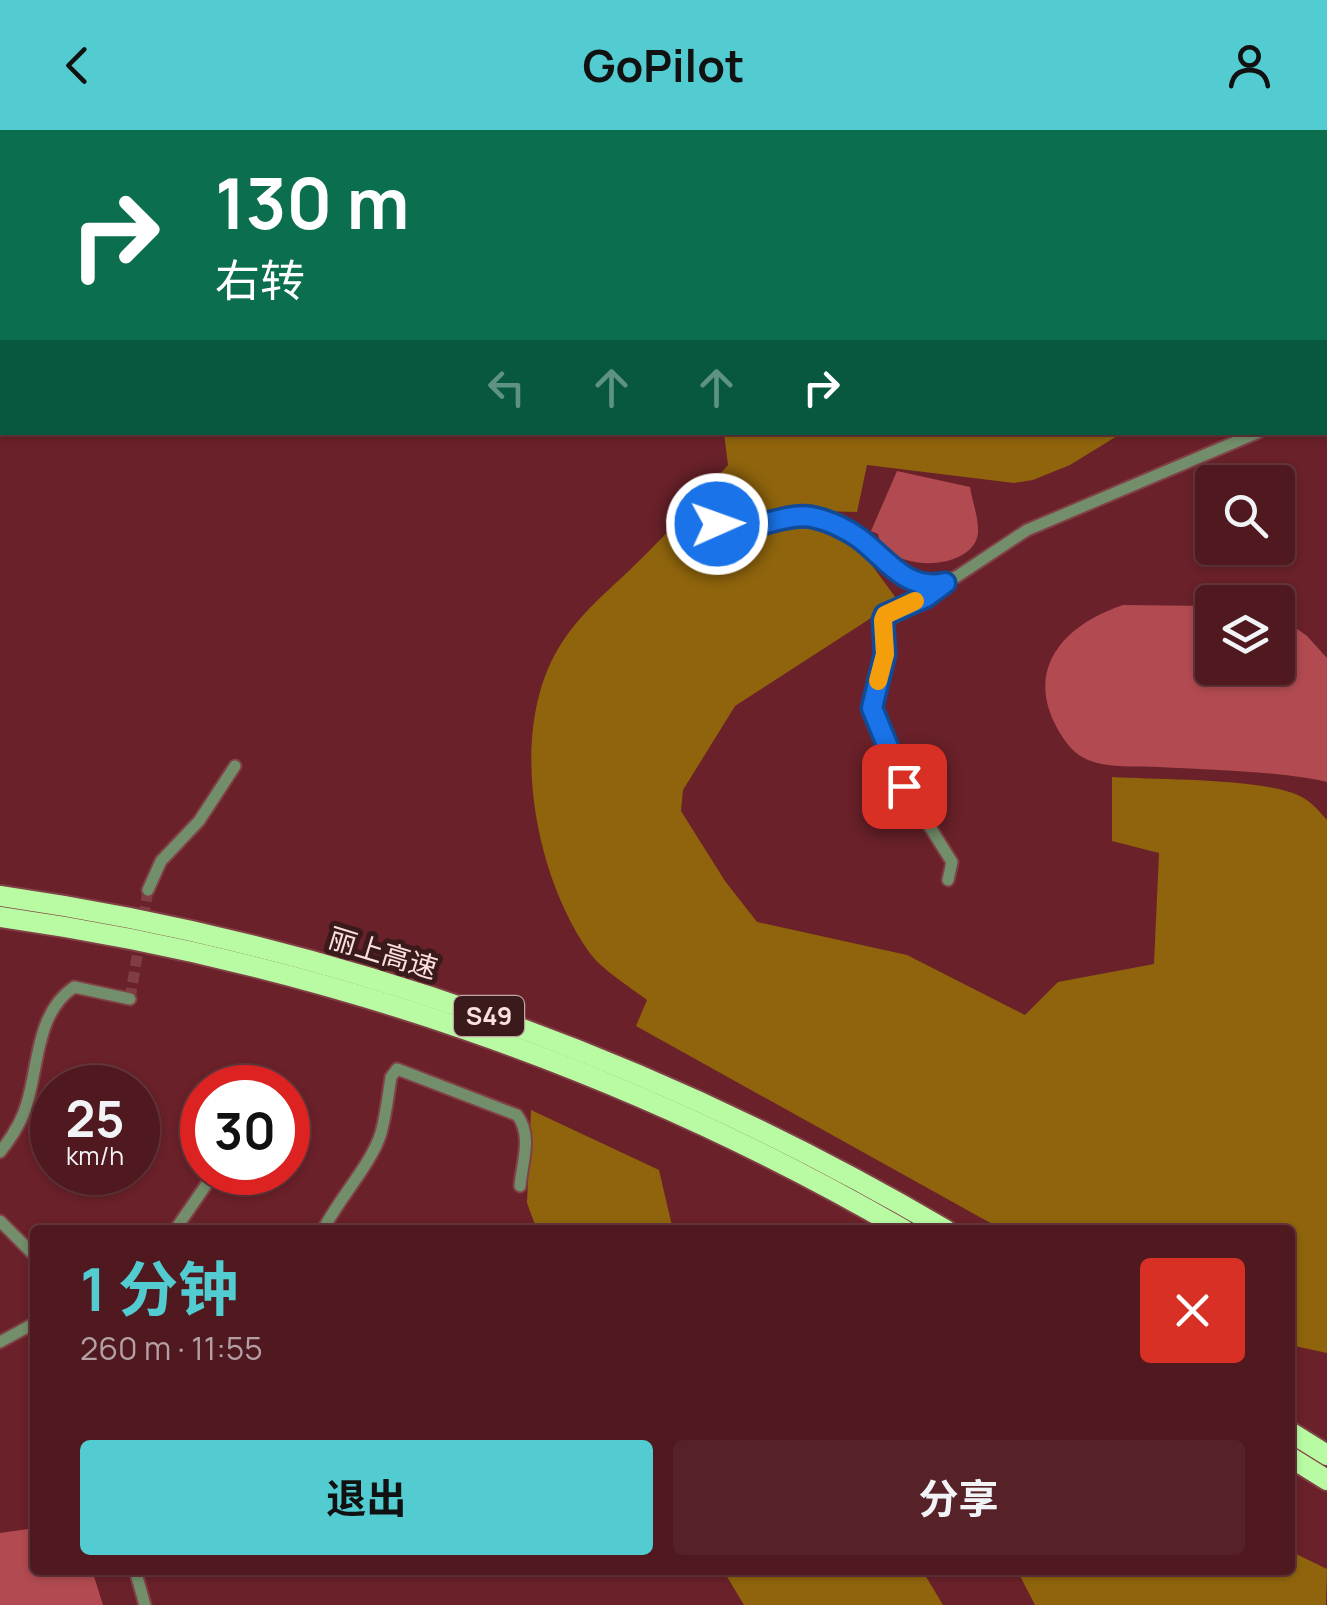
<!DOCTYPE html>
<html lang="zh">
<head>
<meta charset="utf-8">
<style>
	body { margin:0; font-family:Manrope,"Noto Sans SC",sans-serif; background:#562228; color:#f1f3f6; height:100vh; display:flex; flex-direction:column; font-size:38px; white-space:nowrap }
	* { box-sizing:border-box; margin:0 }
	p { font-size:32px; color:#b4a0a4 }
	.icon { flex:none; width:55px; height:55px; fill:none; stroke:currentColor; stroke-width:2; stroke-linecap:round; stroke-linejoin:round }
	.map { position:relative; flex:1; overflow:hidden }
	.drawer { position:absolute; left:30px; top:1095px; width:1265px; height:350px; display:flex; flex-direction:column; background:#50191f; border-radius:10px; box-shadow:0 2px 8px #0004,0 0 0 2px #67383d }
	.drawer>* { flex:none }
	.top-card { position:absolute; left:0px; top:0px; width:1328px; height:305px; box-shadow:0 2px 8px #0004,0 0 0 2px #67383d; background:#0b6e4f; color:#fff; overflow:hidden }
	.controls { position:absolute; left:1195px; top:335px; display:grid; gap:20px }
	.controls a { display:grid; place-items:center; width:100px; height:100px; border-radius:10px; background:#50191f; box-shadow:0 2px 8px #0004,0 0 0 2px #67383d; font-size:50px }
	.speed { position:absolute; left:30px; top:935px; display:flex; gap:20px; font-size:50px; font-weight:700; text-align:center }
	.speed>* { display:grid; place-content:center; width:130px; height:130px; border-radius:50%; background:#50191f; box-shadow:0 2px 8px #0004,0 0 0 2px #67383d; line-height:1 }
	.speed small { font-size:25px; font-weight:400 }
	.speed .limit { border:15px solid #d22; background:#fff; color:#111 }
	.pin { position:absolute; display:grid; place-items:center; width:85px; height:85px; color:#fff; margin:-42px; border-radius:20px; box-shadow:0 5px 15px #0006 }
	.me { position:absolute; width:110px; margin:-55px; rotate:88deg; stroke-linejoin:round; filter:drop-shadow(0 0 8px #0008) }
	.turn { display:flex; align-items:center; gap:35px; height:210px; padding:0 50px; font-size:45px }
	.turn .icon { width:130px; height:130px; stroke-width:2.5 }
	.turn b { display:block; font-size:70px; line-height:85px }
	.lanes { display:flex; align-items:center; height:95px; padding:0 50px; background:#0003; justify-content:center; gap:50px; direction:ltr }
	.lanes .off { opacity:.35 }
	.round { display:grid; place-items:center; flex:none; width:105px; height:105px; border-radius:10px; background:#562228 }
	.overview { display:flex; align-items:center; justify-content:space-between; height:170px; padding:0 50px }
	h1 { font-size:60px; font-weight:700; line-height:75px; color:#52ccd0 }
	.cta { display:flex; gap:20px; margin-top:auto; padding:20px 50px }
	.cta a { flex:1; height:115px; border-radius:10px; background:#52ccd0; color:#111; font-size:40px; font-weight:700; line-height:115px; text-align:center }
	.cta a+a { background:#562228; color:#f1f3f6 }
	header { display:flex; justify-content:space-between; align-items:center; height:130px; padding:0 50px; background:#52ccd0; color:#111; font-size:45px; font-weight:700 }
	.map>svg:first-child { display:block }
</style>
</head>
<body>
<header><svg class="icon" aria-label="back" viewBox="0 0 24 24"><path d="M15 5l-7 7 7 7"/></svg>GoPilot<svg class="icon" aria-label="person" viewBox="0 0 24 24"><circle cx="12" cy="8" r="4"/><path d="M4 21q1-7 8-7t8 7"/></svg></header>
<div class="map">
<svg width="1327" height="1475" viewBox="0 0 1327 1475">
	<rect width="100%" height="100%" fill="#6a2129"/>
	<g fill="#8f640c">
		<polygon points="639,0 1120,0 1164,2 617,2"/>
		<path d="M724 303H1122L1070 335 1033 350 1014 353 867 335 857 382 781 380 712 395 730 405 807 392 860 419 896 468 868 490 735 576 683 660 681 681 725 751 757 792 907 825 1025 885 1058 852 1154 834 1159 723 1112 711V647C1160 650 1257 648 1298 665 1311 671 1318 680 1327 690V1223L1290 1215V1100H1003L636 896 647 870C629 856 602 840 589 822 534 744 508 603 558 519 580 482 611 459 640 430 671 400 699 367 728 335Z"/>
		<polygon points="531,980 659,1040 673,1100 537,1100 527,1073"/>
		<polygon points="1290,1421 1327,1439 1326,1475 1035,1475 1017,1440 1290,1440"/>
		<polygon points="723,1440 922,1440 943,1475 744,1475"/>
	</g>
	<g fill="#b14a51">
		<path d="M897 341 970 357C972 370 979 389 978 403 974 442 886 444 878 404L871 401Z"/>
		<path d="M1123 475 1212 476V538H1278V485L1307 506 1327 528V652C1280 641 1209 640 1159 637 1136 636 1105 639 1084 628 1071 622 1061 606 1055 594 1025 534 1069 493 1123 475Z"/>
		<polygon points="35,1398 35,1440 92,1440 103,1475 0,1475 0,1403"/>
	</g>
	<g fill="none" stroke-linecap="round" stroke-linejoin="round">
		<polyline stroke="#803e44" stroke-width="11" stroke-dasharray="11 5.5" stroke-linecap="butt" points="130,869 148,760"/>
		<g stroke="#814046" stroke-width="15">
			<g id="street">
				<polyline points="1325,253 1327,252"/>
				<path d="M731 366C720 374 710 386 720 398L740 399 789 386 815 387 854 404 900 445 935 455 956 447 1027 400 1259 302"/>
				<polyline points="944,454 926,467 885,485 885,525 872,577 904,656 952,732 948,750"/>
				<polyline points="148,760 161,731 199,691 235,636"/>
				<path d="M0 1022C12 1007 22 992 27 973 39 934 36 883 74 857L130 869"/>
				<polyline points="0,1091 35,1126"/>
				<polyline points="175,1100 215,1042"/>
				<path d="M323 1100C339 1068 371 1035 381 1003 386 985 388 966 391 947L397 939 517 985C533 1006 522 1032 520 1056"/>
				<polyline points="0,1212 35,1193"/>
				<polyline points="135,1440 145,1475"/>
			</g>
		</g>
		<g stroke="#814046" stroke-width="24">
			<g id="highway">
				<path d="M0 766C334 814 655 929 946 1100"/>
				<path d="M0 787C317 832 627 939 904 1100"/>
				<polyline points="1290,1302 1327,1325"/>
				<polyline points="1290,1327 1327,1350"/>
			</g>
		</g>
		<use href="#street" stroke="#738e6a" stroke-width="11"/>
		<use href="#highway" stroke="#b8fba2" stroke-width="20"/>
		<g stroke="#cfa5a8" stroke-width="4" stroke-dasharray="15 8" stroke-linecap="butt">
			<polyline points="328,2 338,0"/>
			<polyline points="393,2 403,0"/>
			<polyline points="0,103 2,102"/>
			<polyline points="0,120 2,119"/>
		</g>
	</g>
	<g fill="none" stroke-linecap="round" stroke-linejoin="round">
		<g stroke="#114b97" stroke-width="25">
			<path id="route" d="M717 394C742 410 784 379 816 388 830 391 848 400 859 408 886 428 906 462 945 453L926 467 885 485 883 490 885 524 872 578 904 656"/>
		</g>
		<use href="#route" stroke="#1a73e8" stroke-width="18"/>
		<polyline stroke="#f59e0b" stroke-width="18" points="878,551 885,524 883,490 885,485 915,471"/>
	</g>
	<g text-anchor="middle" stroke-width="10" stroke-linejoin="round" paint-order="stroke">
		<rect fill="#3a1a1b" stroke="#c2a5a5" stroke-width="2.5" x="454" y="866" width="70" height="40" rx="8"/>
		<g font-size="25" font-weight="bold" fill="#fce0e0">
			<text x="489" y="895">S49</text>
		</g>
		<g font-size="28" fill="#fce0e0" stroke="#3a1a1b">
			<text transform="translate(383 823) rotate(17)" y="10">丽上高速</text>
		</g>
	</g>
</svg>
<div class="controls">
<a><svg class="icon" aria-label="search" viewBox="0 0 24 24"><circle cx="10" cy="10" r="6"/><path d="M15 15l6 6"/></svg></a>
<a><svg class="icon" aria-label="layers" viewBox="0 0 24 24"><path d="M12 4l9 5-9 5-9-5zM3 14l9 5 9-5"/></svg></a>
</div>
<div class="speed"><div>25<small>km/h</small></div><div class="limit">30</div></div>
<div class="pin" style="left:904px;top:656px;background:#d93025"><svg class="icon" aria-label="arrive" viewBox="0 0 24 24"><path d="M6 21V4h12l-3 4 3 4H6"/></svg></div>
<svg class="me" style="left:717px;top:394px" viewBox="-20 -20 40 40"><circle r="17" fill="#1a73e8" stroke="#fff" stroke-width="3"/><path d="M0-11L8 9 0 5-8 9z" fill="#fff"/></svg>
<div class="top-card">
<div class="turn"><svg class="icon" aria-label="right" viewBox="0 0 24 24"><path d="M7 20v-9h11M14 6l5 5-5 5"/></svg><div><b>130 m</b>右转</div></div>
<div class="lanes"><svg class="icon off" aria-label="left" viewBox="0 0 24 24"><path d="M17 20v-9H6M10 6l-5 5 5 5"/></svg><svg class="icon off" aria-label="ahead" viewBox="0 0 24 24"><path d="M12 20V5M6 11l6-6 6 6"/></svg><svg class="icon off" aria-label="ahead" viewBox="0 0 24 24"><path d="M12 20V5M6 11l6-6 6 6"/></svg><svg class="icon" aria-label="right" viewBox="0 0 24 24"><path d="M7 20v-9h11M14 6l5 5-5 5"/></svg></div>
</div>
<section class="drawer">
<div class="overview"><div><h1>1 分钟</h1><p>260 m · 11:55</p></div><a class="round" style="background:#d93025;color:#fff"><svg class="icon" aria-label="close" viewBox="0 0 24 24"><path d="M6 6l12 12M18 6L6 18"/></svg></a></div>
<div class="cta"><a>退出</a><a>分享</a></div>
</section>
</div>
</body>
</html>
